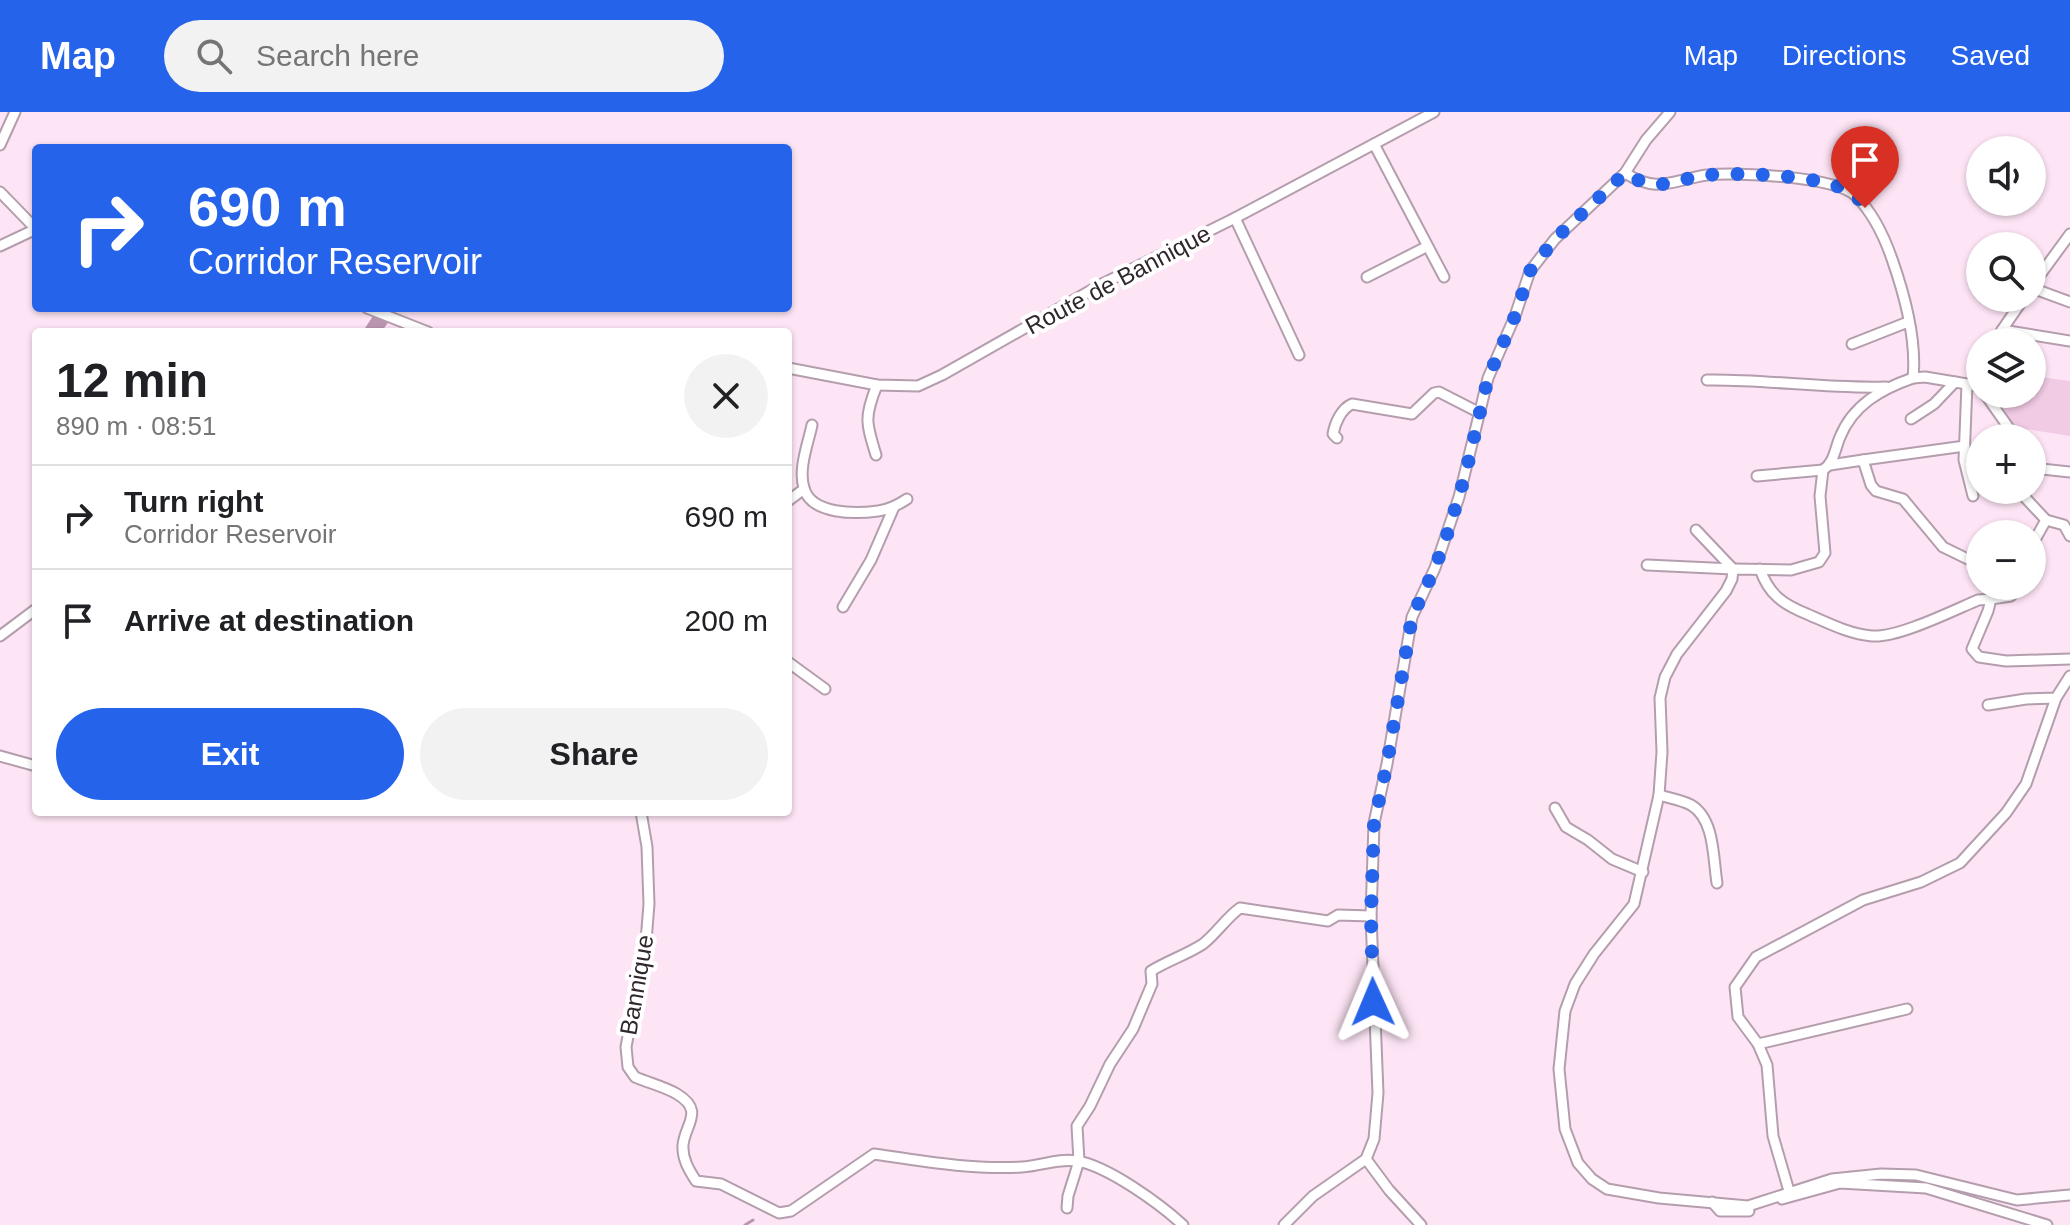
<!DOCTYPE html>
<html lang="en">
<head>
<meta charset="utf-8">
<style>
	body { margin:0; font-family:Arial,sans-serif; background:#f2f2f2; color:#202124; height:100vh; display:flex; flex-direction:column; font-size:30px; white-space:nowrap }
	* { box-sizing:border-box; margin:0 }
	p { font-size:26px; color:#757577 }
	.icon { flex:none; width:44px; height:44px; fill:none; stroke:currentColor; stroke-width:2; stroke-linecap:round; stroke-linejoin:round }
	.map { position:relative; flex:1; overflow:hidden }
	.side { position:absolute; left:32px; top:216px; width:760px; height:488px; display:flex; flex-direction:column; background:#fff; border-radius:8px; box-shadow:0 2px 6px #0004 }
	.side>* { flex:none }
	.hud { position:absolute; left:32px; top:32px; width:760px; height:168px; border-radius:8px; box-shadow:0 2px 6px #0004; background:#2563eb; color:#fff; overflow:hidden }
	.buttons { position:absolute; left:1966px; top:24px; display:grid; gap:16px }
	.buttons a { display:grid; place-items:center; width:80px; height:80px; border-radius:50%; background:#fff; box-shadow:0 2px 6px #0004; font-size:40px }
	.pin { position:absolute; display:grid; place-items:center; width:68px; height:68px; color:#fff; margin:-82px -34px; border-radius:50% 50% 50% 0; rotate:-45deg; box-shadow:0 0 8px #0007 }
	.pin .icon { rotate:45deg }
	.me { position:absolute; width:88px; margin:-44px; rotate:359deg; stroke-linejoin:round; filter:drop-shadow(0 0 6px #0008) }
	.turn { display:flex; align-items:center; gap:28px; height:168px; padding:0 24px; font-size:36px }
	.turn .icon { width:104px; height:104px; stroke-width:2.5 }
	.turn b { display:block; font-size:56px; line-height:68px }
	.round { display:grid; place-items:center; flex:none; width:84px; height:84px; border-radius:42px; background:#f2f2f2 }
	.headline { display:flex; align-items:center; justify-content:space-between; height:136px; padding:0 24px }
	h1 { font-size:48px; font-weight:600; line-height:60px }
	.cta { display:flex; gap:16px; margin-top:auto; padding:16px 24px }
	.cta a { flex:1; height:92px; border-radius:48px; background:#2563eb; color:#fff; font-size:32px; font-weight:600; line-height:92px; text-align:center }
	.cta a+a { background:#f2f2f2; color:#202124 }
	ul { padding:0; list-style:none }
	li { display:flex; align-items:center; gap:24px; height:104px; padding:0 24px; border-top:2px solid #e0e0e0 }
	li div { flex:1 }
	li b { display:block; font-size:30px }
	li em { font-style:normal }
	header { display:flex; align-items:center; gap:48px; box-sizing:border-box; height:112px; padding:0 40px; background:#2563eb; color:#fff }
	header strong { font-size:38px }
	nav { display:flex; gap:44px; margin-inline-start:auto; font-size:28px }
	.search { width:560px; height:72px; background:#f2f2f2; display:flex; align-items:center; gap:20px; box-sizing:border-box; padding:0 28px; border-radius:44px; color:#757577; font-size:30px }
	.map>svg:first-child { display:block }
</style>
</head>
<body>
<header>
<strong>Map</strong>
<div class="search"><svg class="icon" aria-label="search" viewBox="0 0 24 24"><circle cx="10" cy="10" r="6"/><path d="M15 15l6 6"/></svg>Search here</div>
<nav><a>Map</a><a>Directions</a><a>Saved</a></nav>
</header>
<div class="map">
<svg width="2070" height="1113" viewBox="0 0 2070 1113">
	<rect width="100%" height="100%" fill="#fee5f6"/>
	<polygon fill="#f1cae4" points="2032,264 2070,269 2070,324 2013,315 2001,291 2004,282 2032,282"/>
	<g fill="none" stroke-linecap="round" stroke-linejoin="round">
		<polyline stroke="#bb96b0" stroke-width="3" points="745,1113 753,1108"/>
		<polyline stroke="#bb96b0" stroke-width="16" points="372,220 388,196"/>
		<g stroke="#b49ead" stroke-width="13">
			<g id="street">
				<polyline points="1374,32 1444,165"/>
				<polyline points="0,33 15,0"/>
				<path d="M1625 61C1658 82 1672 68 1707 63 1737 60 1835 64 1856 84 1874 102 1884 124 1892 147 1905 184 1917 227 1913 266L1925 265 1979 274"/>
				<polyline points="0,80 36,117"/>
				<polyline points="1235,106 1299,243"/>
				<polyline points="0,134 36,117"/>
				<polyline points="1367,165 1426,135"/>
				<polyline points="2032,174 2070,122"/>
				<polyline points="2032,176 2070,190"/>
				<polyline points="367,196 428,220"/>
				<polyline points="2002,218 2070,229"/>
				<polyline points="1997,230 2002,218 2024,186"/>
				<polyline points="1852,232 1908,210"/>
				<polyline points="788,256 877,273 918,274 942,263 1104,171 1235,106 1434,0"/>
				<path d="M1913 266C1881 277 1853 293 1840 325 1835 337 1834 351 1823 358L1820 384 1825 441 1819 450 1791 458 1733 457 1732 467 1726 479 1677 542 1665 565 1660 586 1662 640 1659 683 1634 792 1594 842 1575 872 1565 899 1559 957 1565 1017 1578 1051 1592 1067 1607 1077 1659 1086 1748 1094 1832 1067 1881 1062 1916 1063 2017 1088 2070 1083"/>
				<path d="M1707 268C1767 267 1825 277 1886 275"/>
				<polyline points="1967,272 1964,348 1973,384"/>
				<polyline points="1985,282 2011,319 2012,326"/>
				<polyline points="1911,307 1934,292 1955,270"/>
				<path d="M812 313C808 332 798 357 804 376 811 403 856 402 878 399 888 398 898 393 907 387"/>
				<path d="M1337 326 1333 322C1335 311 1341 297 1352 292L1412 302 1434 281 1439 280 1480 301"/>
				<path d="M876 343C866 311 864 305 877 273"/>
				<polyline points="1863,348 1965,334"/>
				<polyline points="1830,353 1863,348 1871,373 1876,379 1903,387 1943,435 1980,453"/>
				<polyline points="2032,356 2070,360"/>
				<polyline points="1757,364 1823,358"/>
				<polyline points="2018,378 2046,408 2064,413 2070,424"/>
				<polyline points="788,389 804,377"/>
				<polyline points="1696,418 1733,457"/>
				<polyline points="2032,433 2046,408"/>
				<polyline points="1647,453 1733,457"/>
				<path d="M1760 457C1769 483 1783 492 1807 502 1828 511 1849 522 1872 524 1898 526 1952 499 1978 488L1991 487"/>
				<polyline points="2014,474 2011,484 1991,487 1988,499 1972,537 1979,545 2006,549 2070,547"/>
				<polyline points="843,495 871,448 894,395"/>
				<polyline points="0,524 36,497"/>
				<polyline points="788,550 825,577"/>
				<polyline points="1988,593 2026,587 2056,586 2070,564"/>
				<polyline points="0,644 36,654"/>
				<path d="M1659 683C1669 686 1682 688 1691 693 1715 707 1713 747 1717 771"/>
				<polyline points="1555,696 1566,715 1588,728 1612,747 1643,760"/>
				<path d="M641 700 647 735 649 792 646 829 626 935 628 955 635 965C649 971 665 975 677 982 705 999 685 1012 683 1033 682 1047 689 1058 696 1069L721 1072 779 1101 791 1099 874 1042C922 1049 973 1058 1022 1055 1041 1054 1058 1046 1077 1049 1108 1054 1160 1092 1183 1113"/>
				<polyline points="1758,932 1907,897"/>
				<polyline points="1366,1047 1389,1078 1421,1113"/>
				<polyline points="1789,1079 1773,1024 1767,953 1758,932 1738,905 1735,875 1756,845 1863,788 1921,770 1960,751 2006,701 2026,672 2056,586"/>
				<polyline points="1782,1087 1840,1071 1926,1076 2047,1113"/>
				<polyline points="1712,1090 1720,1099 1749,1099"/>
				<path d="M1067 1096 1068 1084 1079 1049 1077 1014 1090 994 1110 952 1133 917 1152 872 1151 859C1167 849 1186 843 1203 832 1217 821 1226 806 1240 796L1328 809 1338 803 1371 804"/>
				<polyline points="1284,1113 1313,1084 1366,1047 1374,1027 1378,981 1371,804 1374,711 1387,652 1412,505 1435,456 1459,385 1488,266 1515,204 1530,159 1555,127 1625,61 1646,28 1670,0"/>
			</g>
		</g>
		<use href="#street" stroke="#fff" stroke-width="9"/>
	</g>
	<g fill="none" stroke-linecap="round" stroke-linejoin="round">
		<path stroke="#2563eb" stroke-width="14" stroke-dasharray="0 25.2" d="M1373 890 1371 804 1374 711 1387 652 1412 505 1435 456 1448 420 1465 364 1488 266 1515 204 1530 159 1555 127 1625 61C1659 83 1672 67 1708 63 1739 60 1829 63 1853 82 1858 85 1862 91 1865 96"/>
	</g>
	<g text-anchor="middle" stroke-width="8" stroke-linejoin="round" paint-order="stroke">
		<g font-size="24" fill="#30272d" stroke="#fff">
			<text transform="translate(1118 168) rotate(-28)" y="8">Route de Bannique</text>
			<text transform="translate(637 873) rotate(-80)" y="8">Bannique</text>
		</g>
	</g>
</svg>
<div class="buttons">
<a><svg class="icon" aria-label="sound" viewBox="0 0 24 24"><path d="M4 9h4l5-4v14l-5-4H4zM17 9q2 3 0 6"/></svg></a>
<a><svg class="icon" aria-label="search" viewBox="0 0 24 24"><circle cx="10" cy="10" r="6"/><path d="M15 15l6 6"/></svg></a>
<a><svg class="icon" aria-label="layers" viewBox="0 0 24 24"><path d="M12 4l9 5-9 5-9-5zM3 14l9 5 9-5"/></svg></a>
<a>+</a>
<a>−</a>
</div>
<div class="pin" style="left:1865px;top:96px;background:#d93025"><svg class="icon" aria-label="arrive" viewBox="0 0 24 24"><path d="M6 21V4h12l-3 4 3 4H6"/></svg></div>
<svg class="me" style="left:1373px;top:890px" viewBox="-20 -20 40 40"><path d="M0-17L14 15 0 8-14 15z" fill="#2563eb" stroke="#fff" stroke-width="4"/></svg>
<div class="hud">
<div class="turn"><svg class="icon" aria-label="right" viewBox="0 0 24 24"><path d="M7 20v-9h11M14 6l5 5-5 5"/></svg><div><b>690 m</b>Corridor Reservoir</div></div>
</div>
<section class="side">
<div class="headline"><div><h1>12 min</h1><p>890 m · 08:51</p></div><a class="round"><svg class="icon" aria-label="close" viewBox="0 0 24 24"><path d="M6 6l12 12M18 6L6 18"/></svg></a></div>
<ul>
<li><svg class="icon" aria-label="right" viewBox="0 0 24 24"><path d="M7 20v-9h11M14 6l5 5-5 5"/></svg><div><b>Turn right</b><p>Corridor Reservoir</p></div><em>690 m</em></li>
<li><svg class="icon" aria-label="arrive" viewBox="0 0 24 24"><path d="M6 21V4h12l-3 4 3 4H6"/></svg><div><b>Arrive at destination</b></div><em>200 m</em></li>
</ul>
<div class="cta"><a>Exit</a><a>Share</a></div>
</section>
</div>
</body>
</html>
